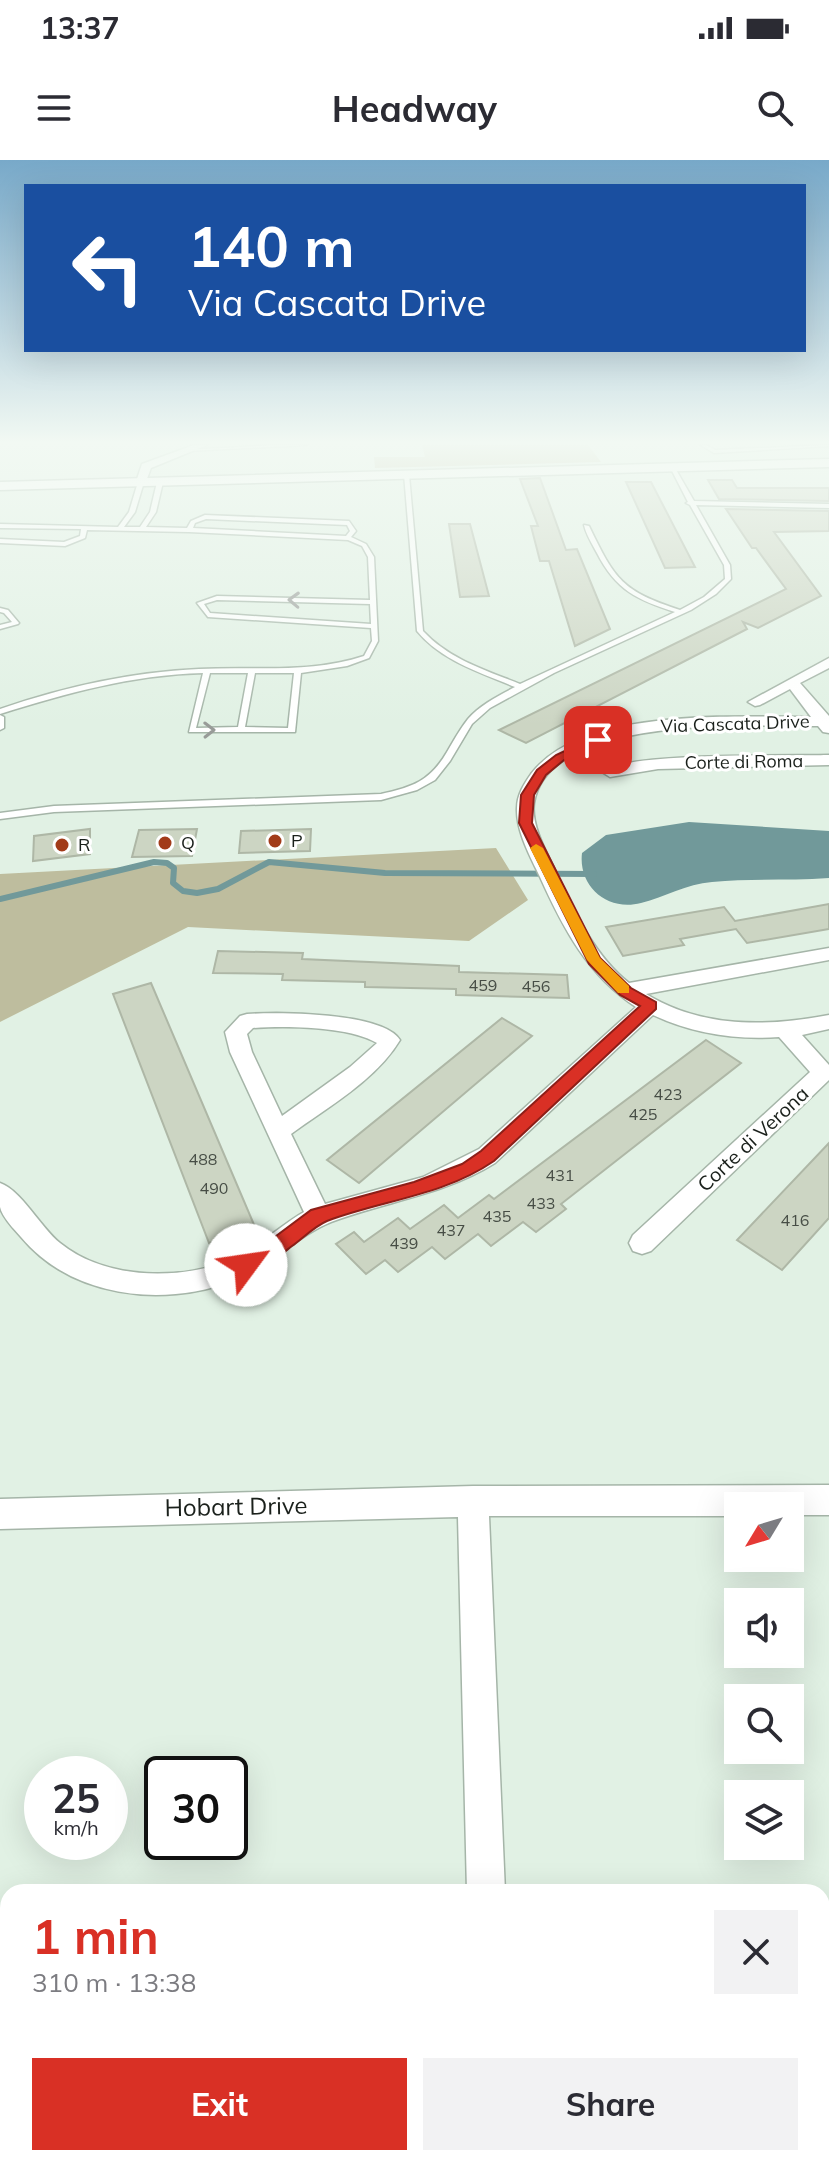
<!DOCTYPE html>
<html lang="en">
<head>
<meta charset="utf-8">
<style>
	body { margin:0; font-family:Mulish,sans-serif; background:#f2f2f3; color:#2b2b33; height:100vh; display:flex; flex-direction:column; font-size:30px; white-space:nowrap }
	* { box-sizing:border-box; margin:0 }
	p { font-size:26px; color:#7c7c81 }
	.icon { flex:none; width:44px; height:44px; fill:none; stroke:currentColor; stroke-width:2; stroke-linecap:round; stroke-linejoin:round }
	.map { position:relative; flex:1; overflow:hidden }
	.panel { position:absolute; left:0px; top:1724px; width:830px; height:282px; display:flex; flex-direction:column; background:#fff; border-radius:24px 24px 0 0; box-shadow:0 8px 32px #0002 }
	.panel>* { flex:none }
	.banner { position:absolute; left:24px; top:24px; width:782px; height:168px; border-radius:0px; box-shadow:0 8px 32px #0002; background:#1a4fa0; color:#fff; overflow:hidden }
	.needle { width:52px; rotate:232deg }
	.controls { position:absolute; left:724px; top:1332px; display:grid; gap:16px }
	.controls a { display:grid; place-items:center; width:80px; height:80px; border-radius:0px; background:#fff; box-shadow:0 8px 32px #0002; font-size:40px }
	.speed { position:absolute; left:24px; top:1596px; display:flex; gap:16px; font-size:40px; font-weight:700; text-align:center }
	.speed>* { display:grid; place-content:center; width:104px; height:104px; border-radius:50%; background:#fff; box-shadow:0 8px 32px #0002; line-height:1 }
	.speed small { font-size:20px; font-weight:400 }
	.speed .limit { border:4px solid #111; border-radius:12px; background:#fff; color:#111 }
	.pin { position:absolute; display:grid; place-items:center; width:68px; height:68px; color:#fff; margin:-34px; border-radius:16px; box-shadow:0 4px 12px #0006 }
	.me { position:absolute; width:88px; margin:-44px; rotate:59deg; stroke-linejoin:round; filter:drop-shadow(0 0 6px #0008) }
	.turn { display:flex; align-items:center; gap:28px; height:168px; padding:0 32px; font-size:36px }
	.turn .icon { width:104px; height:104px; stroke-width:2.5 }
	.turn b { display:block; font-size:56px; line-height:68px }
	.round { display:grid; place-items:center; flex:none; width:84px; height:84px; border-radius:0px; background:#f2f2f3 }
	.summary { display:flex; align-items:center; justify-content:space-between; height:136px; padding:0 32px }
	h1 { font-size:48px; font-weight:700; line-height:60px; color:#d93025 }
	.action { display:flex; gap:16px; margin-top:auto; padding:16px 32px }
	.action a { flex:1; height:92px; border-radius:0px; background:#d93025; color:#fff; font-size:32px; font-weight:700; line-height:92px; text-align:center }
	.action a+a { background:#f2f2f3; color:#2b2b33 }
	.status { display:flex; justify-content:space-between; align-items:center; height:56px; padding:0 40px; background:#fff; direction:ltr }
	.status svg { height:22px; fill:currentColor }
	header { display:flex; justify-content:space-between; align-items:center; height:104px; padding:0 32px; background:#fff; font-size:36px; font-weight:700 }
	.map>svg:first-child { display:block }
</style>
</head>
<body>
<div class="status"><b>13:37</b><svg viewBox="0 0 49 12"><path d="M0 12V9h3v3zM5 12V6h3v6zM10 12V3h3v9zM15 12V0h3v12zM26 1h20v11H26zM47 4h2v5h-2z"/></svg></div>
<header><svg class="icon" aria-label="menu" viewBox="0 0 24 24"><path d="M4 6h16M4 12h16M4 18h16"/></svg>Headway<svg class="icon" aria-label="search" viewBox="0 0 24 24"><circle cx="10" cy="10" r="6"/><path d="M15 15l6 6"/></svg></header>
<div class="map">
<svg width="829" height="2005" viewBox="0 0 829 2005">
	<rect width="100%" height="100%" fill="#e1f1e4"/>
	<g fill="#bebd9e">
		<polygon points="422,285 588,285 601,302 375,308 374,297 425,297"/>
		<polygon points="496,688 528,740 469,781 188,767 0,862 0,714"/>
	</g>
	<path fill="#71999a" d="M689 662 829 671V718C790 721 751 718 712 722 686 724 665 737 641 743 607 752 578 726 582 693L606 675Z"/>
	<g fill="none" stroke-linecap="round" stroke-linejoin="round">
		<polyline stroke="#71999a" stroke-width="6" points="0,739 154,702 167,703 174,708 173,723 183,731 197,733 218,729 269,702 385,713 594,714"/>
	</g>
	<g fill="#ccd5c3" stroke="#aeb7a6" stroke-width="2">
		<polygon points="540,318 566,390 577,389 610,469 575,486 549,401 540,401 531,366 538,366 520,319"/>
		<polygon points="708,320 732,320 737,328 829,328 829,341 719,339"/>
		<polygon points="626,322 651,322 695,407 665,408"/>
		<polygon points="726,349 829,351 829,371 774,372 821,436 758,468 743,462 747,469 526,583 499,570 786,429 756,388 752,388"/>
		<polygon points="449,364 470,364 489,436 460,437"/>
		<polygon points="90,669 90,694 33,701 34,676"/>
		<polygon points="197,669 192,696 132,697 139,670"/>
		<polygon points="311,669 310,691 239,693 241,671"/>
		<polygon points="829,744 829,769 747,783 736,769 680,779 684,785 623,796 606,767 724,747 735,761"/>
		<polygon points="218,791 303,793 302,799 459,806 459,812 567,815 569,838 456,835 456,829 365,827 365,822 282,820 283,814 213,813"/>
		<polygon points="151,823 255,1067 209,1083 113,834"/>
		<polygon points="502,858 532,876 359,1023 327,1000"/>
		<polygon points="706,880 741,903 561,1044 566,1049 536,1072 523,1062 491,1086 478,1074 445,1099 432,1087 398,1112 385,1100 366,1114 336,1084 354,1072 364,1082 398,1058 410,1069 444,1045 458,1058 489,1035 494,1039"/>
		<polygon points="829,983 829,1058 782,1110 737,1080"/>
	</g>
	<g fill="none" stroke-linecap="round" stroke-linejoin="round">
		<g stroke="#a5b5a8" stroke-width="3">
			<g id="service">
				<polygon points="277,285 307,285 186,291 184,290"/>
				<polygon points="701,285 706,285 715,290 829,285 829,286 714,293"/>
				<path d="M670 307 675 308 694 341 829 344V348L696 345 730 405 731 419 716 434 691 450 554 513 490 548 472 564 450 601 435 620 417 630 381 640 54 652 0 659V653L54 646 381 634C413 627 430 621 447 592 454 580 460 569 468 559 480 545 498 536 515 527 479 512 442 501 417 471L404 314 409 315 423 471C449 499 485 510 520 524L675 452C637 440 616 430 597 393 592 384 586 374 584 365L589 366C615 420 622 431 680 450L704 437 725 419 724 405 690 345 686 343 688 342Z"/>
				<path d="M141 320 144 322 135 352 124 367H140L150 352 157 322 160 320 163 322 156 352 146 367 187 368 191 361 205 355 349 361 356 371 351 377 366 384 374 397 378 481 369 498 347 506 301 513 295 572H189L203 513C131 515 68 533 0 554V549C64 527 131 512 199 509 255 506 310 514 364 496L372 481 371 468 208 457 197 443 217 436 370 440 368 397 362 386 348 380 189 372 87 370 85 378 65 386 0 383V379L64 382 80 376 81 369 0 368V364L118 367 129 352 138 322ZM206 359 347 365 350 371 346 376 193 368 195 363ZM217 440 370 444 371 464 210 453 204 444ZM210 513H248L238 567 196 568ZM255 513H294L288 568 245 567Z"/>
				<polygon points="0,448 8,450 19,463 18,464 0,469 0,465 12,462 4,453 0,452"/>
				<polygon points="0,555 4,557 4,568 0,570"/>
			</g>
		</g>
		<g stroke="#a5b5a8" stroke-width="3">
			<g id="minor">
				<polygon points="194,285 207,285 151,308 145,324 136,322 142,304"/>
				<path d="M829 498V508L800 523 829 556V573L823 572 818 566C753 566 548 554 534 643 531 663 544 688 553 706 572 747 593 795 629 823L829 788V800L646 834C702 868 766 867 829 855V869L802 875 829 905V920L651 1091 642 1094 633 1091 629 1083 633 1075 810 912 779 877C736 880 693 874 653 855L495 1003C444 1035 387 1041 331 1062 296 1076 271 1107 233 1121 161 1148 71 1137 21 1077 14 1069 2 1057 0 1047 0 1040 0 1031 0 1023 21 1030 41 1068 60 1083 107 1121 185 1121 237 1097 261 1085 281 1065 304 1052L230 892 225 872 240 856 247 854C278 852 383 852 400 880 376 920 328 947 291 974L325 1044 423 1017 479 989 636 847C588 816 563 768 540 717 530 696 516 671 517 648 517 635 524 624 531 614 582 547 734 557 811 557L790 529 760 545 755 546 748 542ZM253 868C286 866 347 866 377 883L350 907 282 956 252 892 247 874Z"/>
				<path d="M829 595V605L658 609 610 617 602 612C624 592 790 596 829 595Z"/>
				<polygon points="829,1325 829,1355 790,1355 790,1346 738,1346 738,1356 489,1356 505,1732 467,1732 458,1357 0,1369 0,1339 473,1326"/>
				<polygon points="473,1998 517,1998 518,2005 474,2005"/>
			</g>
		</g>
		<g stroke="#a5b5a8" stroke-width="3">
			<polygon id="secondary" points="829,299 829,307 0,330 0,322"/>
		</g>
		<use href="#service" fill="#fff" fill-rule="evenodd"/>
		<use href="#minor" fill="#fff" fill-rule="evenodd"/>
		<use href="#secondary" fill="#fff" fill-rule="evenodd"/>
	</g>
	<defs><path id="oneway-chevron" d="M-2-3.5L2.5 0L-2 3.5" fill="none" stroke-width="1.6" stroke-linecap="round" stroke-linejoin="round" transform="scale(2)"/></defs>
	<g stroke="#989b98">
		<use href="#oneway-chevron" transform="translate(294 440) rotate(-178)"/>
		<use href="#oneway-chevron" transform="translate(209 570) rotate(-1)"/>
	</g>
	<linearGradient id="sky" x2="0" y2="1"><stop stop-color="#78a9c9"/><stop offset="0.5" stop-color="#f2f9f3"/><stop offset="1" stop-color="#f2f9f3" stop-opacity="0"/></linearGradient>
	<rect width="829" height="565" fill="url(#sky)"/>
	<path fill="#d93025" stroke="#8d1f18" stroke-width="2" d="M594 577 604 580 564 600 546 615 534 635 532 663 600 798 631 828 656 842V849L494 1001C443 1036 383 1040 327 1061 315 1066 303 1078 292 1086 279 1096 255 1117 239 1111L236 1105 239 1099 268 1082 311 1050 414 1022 462 1004 481 991 640 846 620 835 589 804 519 663 521 635 537 610 556 595Z"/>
	<polygon fill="#f59e0b" points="536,684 543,688 600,798 629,826 629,833 618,833 587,800 530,688"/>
	<g fill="#a23b19" stroke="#fff" stroke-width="3">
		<circle cx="275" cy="681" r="8"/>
		<circle cx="165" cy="683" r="8"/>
		<circle cx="62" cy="685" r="8"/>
	</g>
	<g text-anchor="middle" stroke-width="6" stroke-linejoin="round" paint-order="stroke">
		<g font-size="16" fill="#464d45">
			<text x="483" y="831">459</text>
			<text x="536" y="832">456</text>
			<text x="668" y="940">423</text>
			<text x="643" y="960">425</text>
			<text x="203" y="1005">488</text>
			<text x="560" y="1021">431</text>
			<text x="214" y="1034">490</text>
			<text x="541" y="1049">433</text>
			<text x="497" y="1062">435</text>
			<text x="795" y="1066">416</text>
			<text x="451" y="1076">437</text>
			<text x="404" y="1089">439</text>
		</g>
		<g font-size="18" fill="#1a201b" stroke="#fff">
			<text transform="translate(735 564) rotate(-2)" y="6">Via Cascata Drive</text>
			<text transform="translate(744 602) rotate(-1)" y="6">Corte di Roma</text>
		</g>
		<g font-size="18" fill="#1a201b" stroke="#fff" text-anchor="start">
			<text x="291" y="687">P</text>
			<text x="181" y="689">Q</text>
			<text x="78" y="691">R</text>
		</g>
		<g font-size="20" fill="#1a201b" stroke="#fff">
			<text transform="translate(753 979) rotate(-43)" y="7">Corte di Verona</text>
		</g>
		<g font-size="24" fill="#1a201b" stroke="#fff">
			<text transform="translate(236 1347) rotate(-1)" y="8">Hobart Drive</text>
		</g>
	</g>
</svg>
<div class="controls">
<a><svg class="needle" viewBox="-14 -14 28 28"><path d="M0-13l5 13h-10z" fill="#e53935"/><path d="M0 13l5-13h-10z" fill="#7c7c81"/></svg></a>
<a><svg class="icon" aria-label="sound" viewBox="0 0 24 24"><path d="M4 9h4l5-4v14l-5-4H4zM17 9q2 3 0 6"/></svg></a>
<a><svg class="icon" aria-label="search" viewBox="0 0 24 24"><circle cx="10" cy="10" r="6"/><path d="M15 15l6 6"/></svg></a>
<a><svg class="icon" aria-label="layers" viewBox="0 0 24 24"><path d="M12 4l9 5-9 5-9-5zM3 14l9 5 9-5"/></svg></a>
</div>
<div class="speed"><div>25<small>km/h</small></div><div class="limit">30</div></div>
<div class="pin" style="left:598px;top:580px;background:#d93025"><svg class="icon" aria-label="arrive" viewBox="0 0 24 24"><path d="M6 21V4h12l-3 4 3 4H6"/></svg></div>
<svg class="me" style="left:246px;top:1105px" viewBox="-20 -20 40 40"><circle r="19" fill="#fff"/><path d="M0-13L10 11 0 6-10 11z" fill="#d93025"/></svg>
<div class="banner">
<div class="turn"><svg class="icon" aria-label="left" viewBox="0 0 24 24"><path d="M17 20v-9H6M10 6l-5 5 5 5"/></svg><div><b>140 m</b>Via Cascata Drive</div></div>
</div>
<section class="panel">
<div class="summary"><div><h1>1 min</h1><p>310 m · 13:38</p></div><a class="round"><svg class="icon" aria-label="close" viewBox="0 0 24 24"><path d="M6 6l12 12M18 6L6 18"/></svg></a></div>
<div class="action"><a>Exit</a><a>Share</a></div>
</section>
</div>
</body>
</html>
